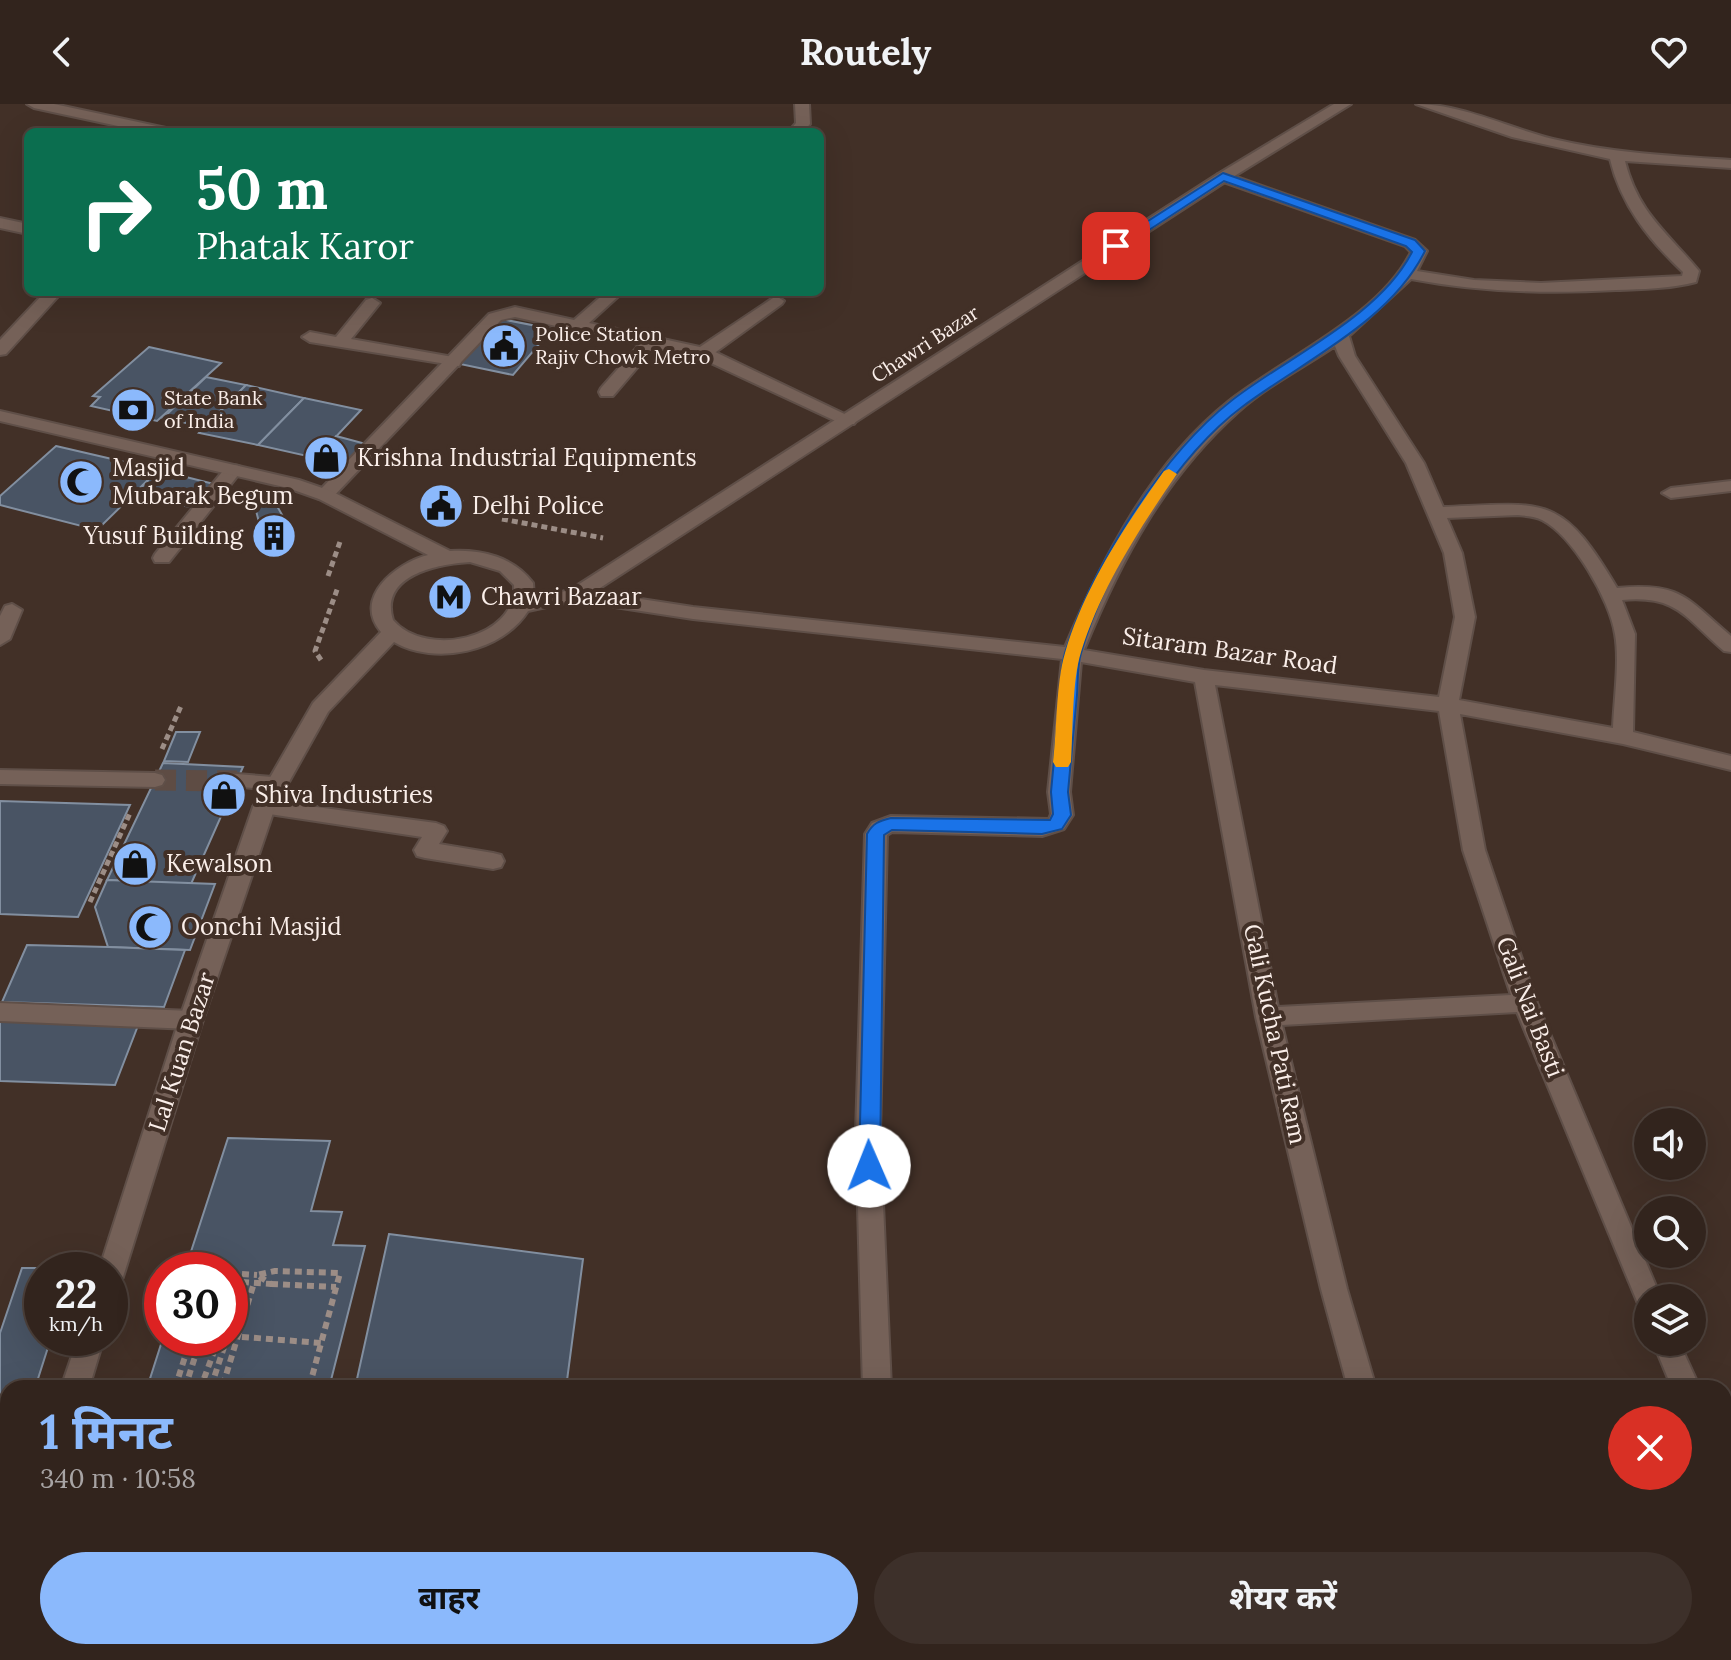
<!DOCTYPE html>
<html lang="hi">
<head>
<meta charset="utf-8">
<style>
	body { margin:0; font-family:Lora,"Noto Sans Devanagari",serif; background:#3d302a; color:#f1f3f6; height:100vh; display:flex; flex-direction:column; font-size:30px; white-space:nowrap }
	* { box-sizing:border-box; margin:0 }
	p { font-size:26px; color:#a8a4a4 }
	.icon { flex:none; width:44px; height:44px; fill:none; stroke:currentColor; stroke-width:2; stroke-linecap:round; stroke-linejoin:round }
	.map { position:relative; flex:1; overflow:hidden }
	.panel { position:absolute; left:0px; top:1276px; width:1732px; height:280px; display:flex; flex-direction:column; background:#32241d; border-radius:24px 24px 0 0; box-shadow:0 8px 32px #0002,0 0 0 2px #4d413b }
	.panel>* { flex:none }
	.hud { position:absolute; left:24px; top:24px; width:800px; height:168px; border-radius:12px; box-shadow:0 8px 32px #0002,0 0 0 2px #4d413b; background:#0b6e4f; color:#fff; overflow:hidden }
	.fabs { position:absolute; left:1634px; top:1004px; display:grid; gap:16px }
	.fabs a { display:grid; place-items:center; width:72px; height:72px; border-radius:50%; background:#32241d; box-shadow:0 8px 32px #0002,0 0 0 2px #4d413b; font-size:40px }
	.speed { position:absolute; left:24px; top:1148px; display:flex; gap:16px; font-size:40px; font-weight:700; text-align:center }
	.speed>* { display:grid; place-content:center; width:104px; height:104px; border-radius:50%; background:#32241d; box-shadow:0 8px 32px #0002,0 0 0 2px #4d413b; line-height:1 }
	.speed small { font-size:20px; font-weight:400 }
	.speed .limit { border:12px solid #d22; background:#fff; color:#111 }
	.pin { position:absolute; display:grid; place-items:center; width:68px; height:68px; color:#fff; margin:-34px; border-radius:16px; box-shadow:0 4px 12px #0006 }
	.me { position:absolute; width:88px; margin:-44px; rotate:359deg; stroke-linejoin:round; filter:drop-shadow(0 0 6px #0008) }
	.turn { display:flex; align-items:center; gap:28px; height:168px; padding:0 40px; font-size:36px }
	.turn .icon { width:104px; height:104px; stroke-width:2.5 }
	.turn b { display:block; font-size:56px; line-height:68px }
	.round { display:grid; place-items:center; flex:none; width:84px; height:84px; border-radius:42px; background:#3d302a }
	.overview { display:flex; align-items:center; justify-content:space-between; height:136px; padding:0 40px }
	h1 { font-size:48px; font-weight:700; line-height:60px; color:#8bb9fc }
	.action { display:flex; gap:16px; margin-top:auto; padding:16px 40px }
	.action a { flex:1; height:92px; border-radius:48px; background:#8bb9fc; color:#111; font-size:32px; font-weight:700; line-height:92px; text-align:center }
	.action a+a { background:#3d302a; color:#f1f3f6 }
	header { display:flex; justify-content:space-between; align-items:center; height:104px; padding:0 40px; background:#32241d; font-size:36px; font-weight:700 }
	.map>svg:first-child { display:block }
</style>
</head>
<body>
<header><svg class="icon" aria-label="back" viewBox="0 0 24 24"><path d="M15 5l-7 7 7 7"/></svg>Routely<svg class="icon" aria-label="heart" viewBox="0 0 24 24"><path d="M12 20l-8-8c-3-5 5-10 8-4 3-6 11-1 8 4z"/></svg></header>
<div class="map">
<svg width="1731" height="1556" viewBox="0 0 1731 1556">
	<rect width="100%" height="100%" fill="#423027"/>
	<g fill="#495464" stroke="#828fa0" stroke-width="2">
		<polygon points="496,214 552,225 513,271 455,259"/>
		<polygon points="149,243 221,259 157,317 91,302 100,293 93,292"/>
		<polygon points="206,273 246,281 204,323 163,314"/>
		<polygon points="246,281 304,294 258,341 199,329"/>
		<polygon points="304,294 361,306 316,354 258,341"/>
		<polygon points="336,332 366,340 346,361 316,354"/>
		<polygon points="56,342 112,355 158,366 97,426 0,401 0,392"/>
		<polygon points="158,366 214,380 189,403 135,390"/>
		<polygon points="225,384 273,395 254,399 219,391"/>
		<polygon points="444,390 462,397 441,414 423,407"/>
		<polygon points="273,395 285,416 260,422 254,399"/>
		<polygon points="285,416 286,442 266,446 260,422"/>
		<polygon points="176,628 200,628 188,658 164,657"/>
		<polygon points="163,659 243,663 191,780 107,776"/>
		<polygon points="0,697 130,701 78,813 0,810"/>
		<polygon points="107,776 215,780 190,846 108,843 95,803"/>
		<polygon points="27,841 108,843 185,846 164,903 2,898"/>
		<polygon points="0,914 139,919 115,981 0,977"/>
		<polygon points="228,1034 330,1037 311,1107 342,1108 333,1141 365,1142 329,1284 147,1284 163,1234 230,1234 230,1166 185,1166"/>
		<polygon points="389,1130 583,1155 566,1284 355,1284"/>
		<polygon points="22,1164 74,1164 42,1166 42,1234 51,1234 35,1284 8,1284 8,1316 0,1316 0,1229"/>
		<polygon points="0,1316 8,1316 8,1368 0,1393"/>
		<polygon points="289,1548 378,1548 377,1556 288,1556"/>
		<polygon points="378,1548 464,1548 463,1556 377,1556"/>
	</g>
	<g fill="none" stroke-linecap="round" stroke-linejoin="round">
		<polyline stroke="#5e4c44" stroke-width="21" stroke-dasharray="21 10" stroke-linecap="butt" points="155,676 237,677"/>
		<g stroke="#5f4f48" stroke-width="4">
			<g id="service">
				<polygon points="0,114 28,120 28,130 0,124"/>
				<polygon points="776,192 784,197 782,200 709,253 697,253 695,249 697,245"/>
				<polygon points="372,194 380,199 351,235 453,253 461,258 459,262 310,238 302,233 310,228 336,233 366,196"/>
				<polygon points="652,231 660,236 658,239 613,292 601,292 599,288 601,284 646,233"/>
				<polygon points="233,361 239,362 242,366 239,370 169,458 155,458 153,454 155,450 227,362"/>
				<polygon points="264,696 436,719 444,722 447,727 439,740 493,749 501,751 504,757 501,763 493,765 425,754 417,752 414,746 422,733 256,708 253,703 256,698"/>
				<polygon points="0,899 191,907 199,910 203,916 199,922 191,925 0,917"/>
			</g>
		</g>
		<g stroke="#5f4f48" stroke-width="4">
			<g id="minor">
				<polygon points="27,0 54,0 166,24 173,28 146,28 34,4"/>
				<polygon points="795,0 809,0 810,20 803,28 788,28 796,19"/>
				<path d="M1416 0C1462 0 1509 24 1553 35 1612 49 1671 52 1731 56V64L1625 57C1638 109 1667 128 1699 167L1696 178C1669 185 1643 185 1616 186 1547 190 1479 188 1411 175L1349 232 1355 252 1424 359 1443 403C1546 399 1561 389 1617 484 1681 478 1686 494 1731 532V548L1724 547C1685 514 1678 491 1622 496L1635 530 1633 628 1731 652V666L1623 640 1460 610 1485 746 1537 899 1661 1194H1648V1205L1639 1202 1517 908 1282 921 1347 1185 1376 1284H1348L1321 1185 1256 913 1195 578 1081 558 1070 688 1073 711 1064 725 1042 732 892 728 887 731 880 1030 891 1284H863L856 1030 865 730 872 719 891 712 1049 715 1051 710 1048 688 1062 555 693 515 576 497 566 491 576 485 693 503 1065 543C1103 453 1151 359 1229 297 1284 254 1380 212 1411 148L1405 142 1218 76V70H1228L1415 136 1427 147 1417 167 1474 176 1541 179 1682 172 1683 168C1649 136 1621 101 1610 55L1512 33ZM1335 242 1339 252 1406 359 1444 449 1455 513 1439 593 1204 566 1084 546C1121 455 1165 373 1239 307 1267 282 1304 263 1335 242ZM1518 411C1526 412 1535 412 1542 416 1573 432 1610 496 1615 530 1620 557 1614 596 1613 624L1459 596 1475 513 1462 449 1447 414ZM1215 581 1439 607 1463 746 1511 891 1278 903Z"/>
				<polygon points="45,188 62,188 6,250 0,251 0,236"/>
				<polygon points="606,188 623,188 589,219 709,245 857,316 854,320 842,320 698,253 515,213 501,216 331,395 319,395 316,391 319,387 489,210 515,203 574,216"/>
				<polygon points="1731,377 1731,387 1671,394 1662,389 1671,384"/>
				<polygon points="12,500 22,506 10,535 0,541 0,512 5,502"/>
				<polygon points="0,666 155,669 162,671 165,676 162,681 155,683 0,680"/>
				<polygon points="237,670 285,674 288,679 285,684 278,686 230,682 227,677 230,672"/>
				<polygon points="1653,1238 1679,1238 1700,1284 1672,1284"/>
				<polygon points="1426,1548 1456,1548 1459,1556 1429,1556"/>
			</g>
		</g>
		<g stroke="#5f4f48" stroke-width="4">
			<g id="tertiary">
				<path d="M1334 0H1351L1228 76 583 495 528 507C502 548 435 562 394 538L328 608 275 703 203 916 123 1173 119 1181 110 1184V1166H99L179 916 253 703 313 599 381 528C352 494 396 459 428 451L319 395 288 384 0 317V307L299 376 331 387 450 447C481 445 514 453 533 479L534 494 570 486 1218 70ZM470 458 500 467 514 481C517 536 425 554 393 516 379 471 438 460 470 458Z"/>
				<polygon points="78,1234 104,1234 89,1284 61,1284"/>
				<polygon points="8,1477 8,1526 0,1530 0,1480"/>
			</g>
		</g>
		<polyline stroke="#9c8d86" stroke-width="4" stroke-dasharray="4 3" stroke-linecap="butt" points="87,380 100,367"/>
		<g stroke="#9c8d86" stroke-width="5" stroke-dasharray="6 4" stroke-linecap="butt">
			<polyline points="502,415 603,434"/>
			<polyline points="328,472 341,435"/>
			<polyline points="321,556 315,547 338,483"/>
			<polyline points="162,645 181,602"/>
			<polyline points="90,798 130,709"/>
		</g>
		<g stroke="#9c8d86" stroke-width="6" stroke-dasharray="7 5" stroke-linecap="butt">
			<polyline points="230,1169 257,1171"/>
			<polyline points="230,1177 271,1180 257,1171 275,1167 340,1169 309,1284"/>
			<polyline points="271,1180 336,1183"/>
			<polyline points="230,1223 244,1178"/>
			<polyline points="230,1232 321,1239"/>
			<polyline points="219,1234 202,1280 279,1284"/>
			<polyline points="223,1281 254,1179"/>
			<polyline points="211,1283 227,1234"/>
			<polyline points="175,1284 191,1234"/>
			<polyline points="185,1284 201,1234"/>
		</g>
		<use href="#service" fill="#756158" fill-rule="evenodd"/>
		<use href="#minor" fill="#756158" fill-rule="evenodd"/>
		<use href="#tertiary" fill="#756158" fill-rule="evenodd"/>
	</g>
	<path fill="#1a73e8" stroke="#114b97" stroke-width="2" d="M1223 69 1415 136 1425 147C1390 218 1303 257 1242 303 1175 353 1104 468 1081 549 1077 562 1078 578 1077 591 1074 623 1071 656 1068 688L1071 711 1062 725 1042 730 892 726 884 731 880 1062 876 1068 869 1070 862 1068 859 1062 867 730C873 719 879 717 891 714L1050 716 1053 710 1051 688C1054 656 1057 623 1060 591 1061 577 1061 562 1065 549 1090 465 1162 351 1231 297 1287 253 1379 213 1412 148L1406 142 1224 77 1120 145 1109 142Z"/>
	<path fill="#f59e0b" d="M1169 365 1177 370C1139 425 1101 484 1081 548 1072 577 1073 627 1071 658L1068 663H1056L1053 658C1057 627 1056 578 1065 549 1084 483 1125 422 1164 367Z"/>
	<defs>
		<g id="civic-disc" transform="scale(2.3)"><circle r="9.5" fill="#8bb9fc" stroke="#423027"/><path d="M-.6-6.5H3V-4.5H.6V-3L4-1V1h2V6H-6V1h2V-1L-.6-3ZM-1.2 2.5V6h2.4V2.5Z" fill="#111"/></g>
		<g id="bank-disc" transform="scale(2.3)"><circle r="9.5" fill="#8bb9fc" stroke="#423027"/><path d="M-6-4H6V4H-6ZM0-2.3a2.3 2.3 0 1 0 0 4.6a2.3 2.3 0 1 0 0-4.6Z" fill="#111"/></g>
		<g id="shop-disc" transform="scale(2.3)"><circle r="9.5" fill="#8bb9fc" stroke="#423027"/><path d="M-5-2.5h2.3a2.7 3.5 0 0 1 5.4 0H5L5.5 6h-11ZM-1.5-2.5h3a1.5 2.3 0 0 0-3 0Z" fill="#111"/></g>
		<g id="mosque-disc" transform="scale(2.3)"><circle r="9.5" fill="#8bb9fc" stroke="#423027"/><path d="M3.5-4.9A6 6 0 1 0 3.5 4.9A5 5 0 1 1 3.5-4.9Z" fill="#111"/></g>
		<g id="building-disc" transform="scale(2.3)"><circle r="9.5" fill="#8bb9fc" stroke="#423027"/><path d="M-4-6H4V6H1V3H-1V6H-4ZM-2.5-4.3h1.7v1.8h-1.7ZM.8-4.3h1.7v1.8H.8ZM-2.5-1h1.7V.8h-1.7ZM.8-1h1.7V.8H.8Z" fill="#111"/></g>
		<g id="metro-disc" transform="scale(2.3)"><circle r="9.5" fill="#8bb9fc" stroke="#423027"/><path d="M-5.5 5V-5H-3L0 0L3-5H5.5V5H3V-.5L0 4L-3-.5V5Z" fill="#111"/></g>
	</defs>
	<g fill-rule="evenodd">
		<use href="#civic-disc" x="504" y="242"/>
		<use href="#bank-disc" x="133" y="306"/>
		<use href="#shop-disc" x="326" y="354"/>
		<use href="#mosque-disc" x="81" y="378"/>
		<use href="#civic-disc" x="441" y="402"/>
		<use href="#building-disc" x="274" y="432"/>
		<use href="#metro-disc" x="450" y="493"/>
		<use href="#shop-disc" x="224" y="691"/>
		<use href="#shop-disc" x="135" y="760"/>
		<use href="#mosque-disc" x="150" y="823"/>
	</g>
	<g text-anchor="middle" stroke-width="8" stroke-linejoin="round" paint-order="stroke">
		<g font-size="20" fill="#faeee9" stroke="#423027" text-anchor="start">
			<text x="535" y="237">Police Station<tspan x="535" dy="23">Rajiv Chowk Metro</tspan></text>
			<text x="164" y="301">State Bank<tspan x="164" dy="23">of India</tspan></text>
		</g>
		<g font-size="20" fill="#faeee9" stroke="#423027">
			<text transform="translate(925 240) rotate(-33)" y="7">Chawri Bazar</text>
		</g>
		<g font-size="24" fill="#faeee9" stroke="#423027" text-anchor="start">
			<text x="357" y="362">Krishna Industrial Equipments</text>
			<text x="112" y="372">Masjid<tspan x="112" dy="28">Mubarak Begum</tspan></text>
			<text x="472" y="410">Delhi Police</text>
			<text x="243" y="440" text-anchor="end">Yusuf Building</text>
			<text x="481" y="501">Chawri Bazaar</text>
			<text x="255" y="699">Shiva Industries</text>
			<text x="166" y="768">Kewalson</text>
			<text x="181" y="831">Oonchi Masjid</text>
		</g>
		<g font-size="24" fill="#faeee9" stroke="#423027">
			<text transform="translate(1230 547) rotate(8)" y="8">Sitaram Bazar Road</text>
			<text transform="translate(1530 903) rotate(69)" y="8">Gali Nai Basti</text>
			<text transform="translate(1275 930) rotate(78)" y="8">Gali Kucha Pati Ram</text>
			<text transform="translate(182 948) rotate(-72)" y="8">Lal Kuan Bazar</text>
		</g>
	</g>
</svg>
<div class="fabs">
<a><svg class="icon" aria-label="sound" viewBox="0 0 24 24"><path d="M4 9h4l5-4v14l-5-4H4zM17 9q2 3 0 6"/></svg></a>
<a><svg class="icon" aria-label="search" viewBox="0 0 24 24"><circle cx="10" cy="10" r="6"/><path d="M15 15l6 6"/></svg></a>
<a><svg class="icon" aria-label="layers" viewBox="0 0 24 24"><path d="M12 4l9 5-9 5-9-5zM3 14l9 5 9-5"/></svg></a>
</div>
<div class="speed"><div>22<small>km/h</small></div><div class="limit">30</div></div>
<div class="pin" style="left:1116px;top:142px;background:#d93025"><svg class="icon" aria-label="arrive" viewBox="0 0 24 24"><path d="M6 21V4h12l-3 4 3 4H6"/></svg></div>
<svg class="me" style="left:869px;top:1062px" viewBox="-20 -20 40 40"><circle r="19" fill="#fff"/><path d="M0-13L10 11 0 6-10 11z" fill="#1a73e8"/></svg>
<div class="hud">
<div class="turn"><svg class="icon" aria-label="right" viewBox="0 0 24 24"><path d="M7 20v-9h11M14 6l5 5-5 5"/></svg><div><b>50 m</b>Phatak Karor</div></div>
</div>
<section class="panel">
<div class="overview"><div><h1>1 मिनट</h1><p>340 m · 10:58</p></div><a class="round" style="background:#d93025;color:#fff"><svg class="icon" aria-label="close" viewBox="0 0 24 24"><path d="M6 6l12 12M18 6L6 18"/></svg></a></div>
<div class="action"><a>बाहर</a><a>शेयर करें</a></div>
</section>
</div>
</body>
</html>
